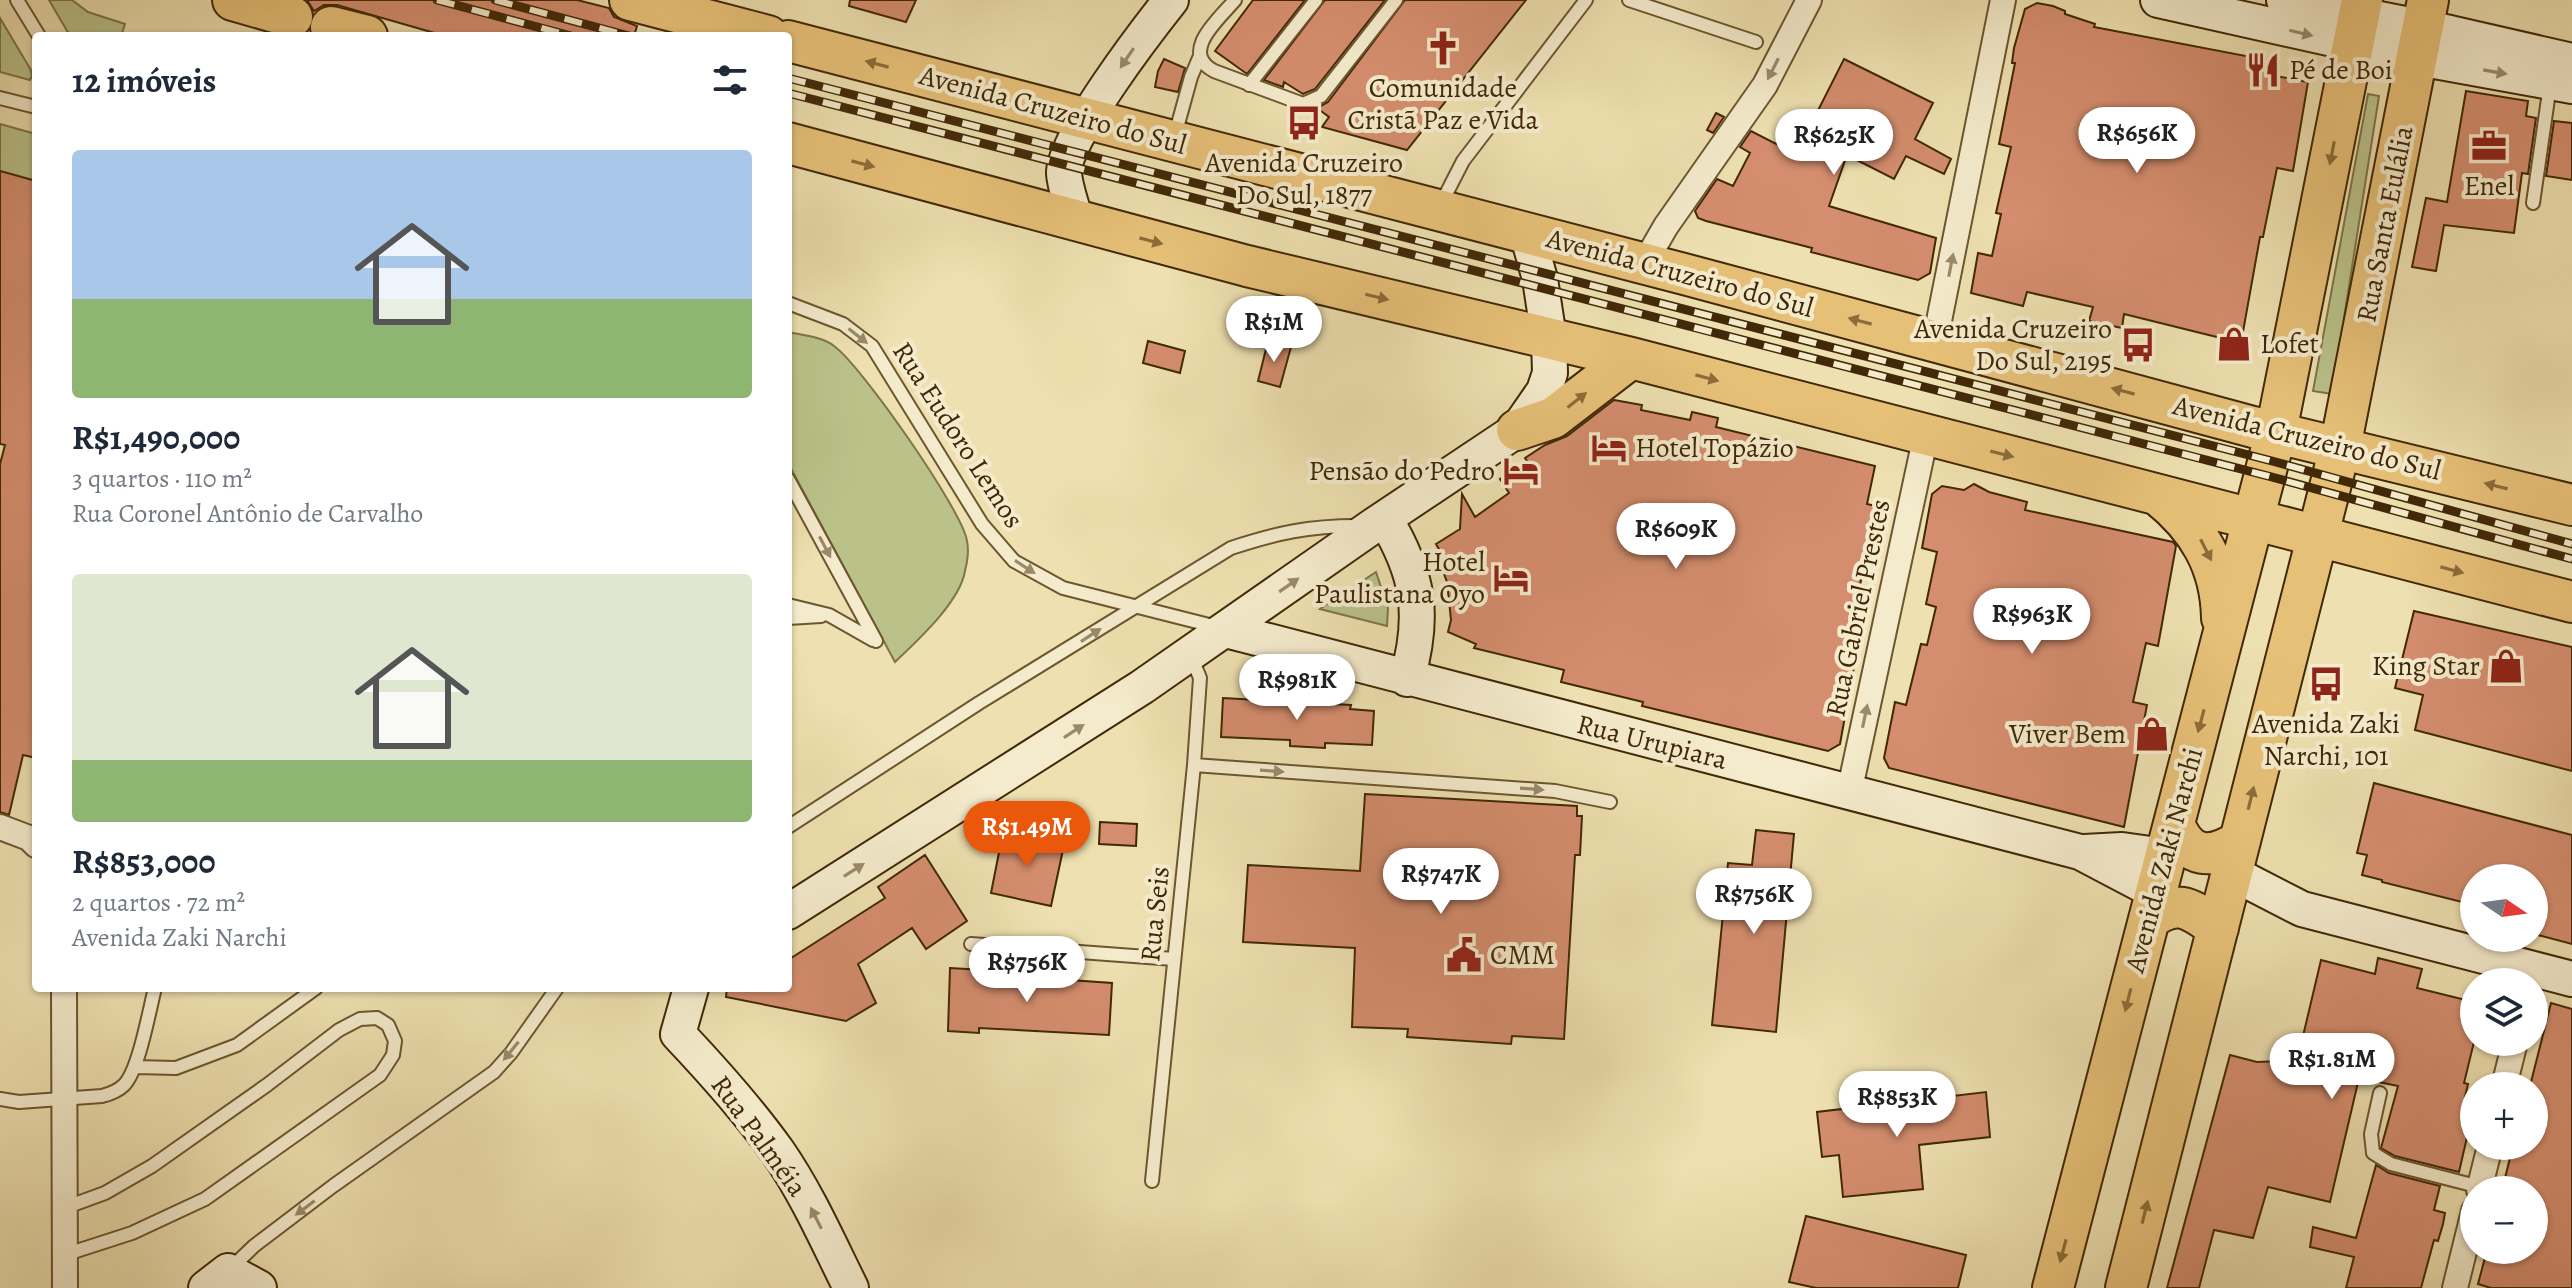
<!DOCTYPE html>
<html lang="pt">
<meta charset="utf-8">
<style>
:root{--surface:#fff;--page:#f2f2f3;--text:#1f2937;--muted:#747a83;--accent:#ea580c}
body{margin:0;font-family:Alegreya,serif;background:var(--page);color:var(--text);height:100vh;display:flex;flex-direction:column;font-size:30px;white-space:nowrap}
*{box-sizing:border-box;margin:0}
p{font-size:26px;color:var(--muted)}
.icon{flex:none;width:44px;height:44px;fill:none;stroke:currentColor;stroke-width:2;stroke-linecap:round;stroke-linejoin:round}
.map{position:relative;flex:1;overflow:hidden}
.details{position:absolute;left:32px;top:32px;width:760px;height:960px;display:flex;flex-direction:column;background:var(--surface);border-radius:8px;box-shadow:0 2px 6px #0004}
.details>*{flex:none}
.needle{width:52px;rotate:103deg}
.controls{position:absolute;left:2460px;top:864px;display:grid;gap:16px}
.controls a{display:grid;place-items:center;width:88px;height:88px;border-radius:50%;background:var(--surface);box-shadow:0 2px 6px #0004;font-size:40px}
.price{position:absolute;translate:-50% -68px;padding:0 18px;border-radius:28px;background:#fff;color:#222;font-size:26px;line-height:52px;filter:drop-shadow(0 2px 4px #0008)}
.price::after{content:'';position:absolute;left:50%;top:48px;width:24px;height:18px;margin-left:-12px;background:inherit;clip-path:polygon(0 0,100% 0,50% 100%)}
.price.active{background:var(--accent);color:#fff}
ul{padding:0;list-style:none}
li{display:grid;align-content:center;gap:16px;height:424px;padding:0 40px}
li span{display:grid;place-items:center;height:248px;border-radius:8px;color:#555}
li>.icon{margin-inline-start:auto}
span .icon{width:144px;height:144px;fill:#fffc;stroke-width:1}
li b{font-size:34px}
h2{display:flex;justify-content:space-between;align-items:center;height:96px;padding:0 40px;font-size:34px}
.map>svg:first-child{display:block}
.green{fill:#bac28a;stroke:#7e7548;stroke-width:2}
.building{fill:#d48d6e;stroke:#412806;stroke-width:2}
.lines{fill:none;stroke-linecap:round;stroke-linejoin:round}
.lane-casing{stroke:#6c5630;stroke-width:16}
.street-casing{stroke:#6c5630;stroke-width:28}
.secondary-casing{stroke:#412806;stroke-width:38}
.primary-casing{stroke:#412806;stroke-width:44}
.lane{stroke:#f4ebcc;stroke-width:12}
.street{stroke:#f4ebcc;stroke-width:24}
.secondary{stroke:#f4ebcc;stroke-width:34}
.primary{stroke:#e7c078;stroke-width:40}
.rail-casing{stroke:#412806;stroke-width:9}
.rail{stroke:#f4ebcc;stroke-width:6;stroke-dasharray:18;stroke-linecap:butt}
.oneway{fill:#9a8a69}
.oneway2{fill:#8c6c39}
.labels{text-anchor:middle;dominant-baseline:central;stroke-width:8;stroke-linejoin:round;paint-order:stroke}
.poi-label{font-size:28px;fill:#412806;stroke:#f4ebcc;text-anchor:end}
.street-label{font-size:28px;fill:#412806;stroke:#f4ebcc}
</style>
<div class="map">
<svg width="2572" height="1288" viewBox="0 0 2572 1288">
<rect width="100%" height="100%" fill="#eee0b0"/>
<filter id="stains"><feTurbulence type="fractalNoise" baseFrequency=".0025" numOctaves="4"/><feColorMatrix values="0 0 0 0 .2 0 0 0 0 .09 0 0 0 0 .02 0 0 0 .5 -.17"/></filter>
<radialGradient id="worn" r=".72"><stop offset=".6" stop-color="#630" stop-opacity="0"/><stop offset="1" stop-color="#630" stop-opacity=".3"/></radialGradient>
<path class="green" d="M49 0H72L88 12 125 24 121 36H70Z
M0 18 31 70 32 76 30 80 0 72Z
M2368 94 2379 96 2332 394 2313 391Z
M0 124 36 134V181L0 171Z
M788 332C802 335 823 337 834 346 860 364 963 511 967 541 969 550 967 563 965 571 960 602 917 641 895 662L788 463Z
M1376 572 1388 608 1387 626 1320 609Z"/>
<path class="building" d="M307 0H577L609 8 614 17 637 26 634 36H445L337 5H324L314 11Z
M850 0H916L906 22 849 6Z
M1253 0H1305L1247 74 1215 51Z
M1325 0H1385L1315 89 1303 94 1284 82 1283 87 1264 80Z
M1405 0H1526L1407 150 1322 127 1329 117 1317 108 1328 102Z
M2037 3 2053 6 2065 11V14L2095 24 2094 27 2272 61 2270 75 2308 82 2293 171 2277 168 2263 237H2260L2241 343 2124 314 2122 328 2089 321 2093 307 2027 292 2023 306 1971 293 1978 253 1992 256 2001 214 1996 213 2011 147 1999 144 2015 63H2012L2014 48 2025 9Z
M1164 59 1185 68 1178 92 1155 87 1158 71Z
M1844 59 1933 103 1915 139 1951 159 1944 174 1906 156 1894 179 1847 155 1829 206 1936 238 1930 273 1918 280 1811 252 1812 248 1706 221 1698 218 1695 211 1717 179 1733 186 1750 153 1740 147 1751 131 1796 154Z
M2466 91 2528 101 2526 116 2536 118 2528 174 2522 173 2514 233 2444 225 2436 271 2412 267 2426 198 2447 202Z
M1716 113 1724 117 1713 133 1707 130Z
M2554 121 2572 123V180L2546 176Z
M0 171 36 181V758L23 755 9 815 0 812V464L5 445 0 444Z
M1148 341 1185 351 1180 373 1143 363Z
M1268 341 1291 347 1280 387 1258 381Z
M1614 400 1642 405 1641 410 1690 420 1692 412 1718 418 1716 427 1875 466 1867 504 1876 506 1860 585 1866 586 1851 660 1855 661 1840 744 1828 751 1642 706 1643 702 1561 682 1564 670 1474 648 1476 644 1448 632 1451 620 1447 582 1439 561 1444 558 1436 544 1460 529 1462 494 1475 517 1509 493 1500 479 1527 461 1525 458 1545 445 1567 436Z
M1974 484 1989 492 2027 502 2025 510 2173 542 2176 546 2158 646 2146 643 2133 702 2147 705 2124 827 1889 768 1884 758 1895 702 1906 705 1921 644 1927 645 1936 607 1926 604 1937 552 1922 548 1932 494 1942 486 1964 490Z
M2414 611 2572 647V771L2415 730 2423 695 2395 688Z
M1223 698 1351 705 1350 709 1374 711 1372 745 1325 743V748L1290 746V740L1221 737Z
M2374 783 2572 835V944L2534 934V878H2474V905L2382 882V880L2362 875 2367 855 2357 853Z
M1365 794 1577 806V816H1582L1580 855H1575L1564 1039 1512 1036 1511 1044 1407 1037 1408 1029 1352 1027 1355 948 1243 942 1248 865 1360 871Z
M1100 822 1137 824 1136 846 1099 844Z
M1756 830 1794 834 1776 1032 1712 1025 1728 863 1752 865Z
M1003 832 1064 845 1051 906 991 893Z
M925 855 967 921 926 949 912 928 858 964 876 1003 846 1021 726 997 727 988H788V960L885 898 878 887Z
M2378 958 2422 969 2417 988 2474 1002V1042L2464 1083 2468 1084 2464 1101 2474 1104V1107L2459 1172 2395 1156 2381 1148 2398 1086 2359 1078 2330 1202 2268 1187 2253 1238 2214 1230 2199 1288H2167L2230 1055 2257 1062 2282 1061 2283 1052 2299 1053 2321 960 2375 974Z
M950 968 984 970V974L1112 983 1109 1035 979 1028V1033L948 1031Z
M2551 1003 2572 1009V1288H2491L2478 1284 2487 1250H2534V1190H2502L2513 1146H2534V1086H2530Z
M1986 1092 1990 1137 1919 1145 1923 1189 1843 1197 1839 1155 1822 1157 1817 1112Z
M2376 1165 2389 1173 2440 1186 2434 1210 2445 1213 2443 1224 2438 1241 2434 1240 2421 1288H2346L2354 1257 2310 1247 2313 1227 2356 1238Z
M1806 1216 1966 1255 1958 1288H1816L1789 1282Z"/>
<g class="lines">
<g class="lane-casing">
<path id="lane" d="M17 0 39 36
M1235 0C1219 19 1179 52 1214 71L1303 104 1321 96 1396 0
M1629 0 1756 42
M1249 85 1316 0
M0 98 36 107
M1175 135 1191 77 1199 58
M2533 203 2550 85
M1441 204 1463 161 1586 0
M788 303 843 324 872 346 982 524 1014 561 1063 588 1217 627
M788 479 876 641
M788 605 829 615 873 640
M788 618 821 616
M1194 765 1555 791 1610 802
M788 827 979 703 1231 548C1277 533 1308 526 1357 526
M971 944 1174 959
M135 1067 176 1068 237 1045 316 988
M2380 1093 2371 1134 2373 1153 2391 1164 2480 1187
M0 1099 19 1102 102 1096C110 1094 118 1091 124 1085 139 1070 149 1011 155 988
M1152 1181 1194 765 1200 678 1191 656
M64 1208 105 1193 152 1166 267 1085 339 1030 360 1019 377 1018 388 1025 395 1041 393 1055 380 1075 205 1199 132 1233 64 1255
M231 1268 254 1246 333 1186 494 1072 511 1053 557 988"/>
</g>
<g class="street-casing">
<path id="street" d="M1644 264 1666 226 1765 85 1809 0
M1935 341 2003 0
M1849 793 1926 435
M0 827 29 838 36 845
M64 988 65 1288
M2504 1086 2515 1042
M2479 1190 2490 1146
M2455 1288 2474 1211"/>
</g>
<g class="secondary-casing">
<path id="secondary" d="M2158 0 2418 58 2572 86
M2284 0 2450 33 2572 61
M1076 221C1072 206 1065 188 1064 173 1063 139 1148 29 1171 0
M1385 519C1419 575 1425 616 1407 679
M1226 630 2080 852 2156 892
M2084 852 2122 850 2165 856
M2232 873 2302 909 2572 979
M788 912 1142 687 1373 526 1517 430 1544 391 1550 373 1549 338 1540 279 1527 233
M691 988 678 1034C713 1071 748 1110 778 1152 807 1194 828 1242 851 1288
M206 1288 228 1271 259 1288"/>
</g>
<g class="primary-casing">
<path id="primary" d="M233 0 292 17
M630 0 768 36
M331 27 367 36
M788 41 1684 274 2253 427 2572 505
M788 143 1247 266 1631 358 2572 602
M1517 430 1553 418 1631 358
M2158 495C2198 527 2221 565 2222 618
M2174 824C2189 860 2211 859 2240 841
M2149 919C2180 897 2191 910 2218 928
M2053 1288 2276 432 2362 0
M2126 1288 2340 448 2428 0"/>
</g>
<use href="#lane" class="lane"/>
<use href="#street" class="street"/>
<use href="#secondary" class="secondary"/>
<use href="#primary" class="primary"/>
<g class="rail-casing">
<path id="rail" d="M437 0 571 36
M495 0 629 36
M788 78 2272 461 2572 544
M788 93 2268 476 2572 559"/>
</g>
<use href="#rail" class="rail"/>
</g>
<defs><path id="oneway-solid" d="M-6-.8H1V-3.2L6.5 0L1 3.2V.8H-6Z" transform="scale(2)"/></defs>
<g class="oneway">
<use href="#oneway-solid" transform="translate(2301 33) rotate(13)"/>
<use href="#oneway-solid" transform="translate(1127 58) rotate(124)"/>
<use href="#oneway-solid" transform="translate(1773 69) rotate(117)"/>
<use href="#oneway-solid" transform="translate(2495 72) rotate(10)"/>
<use href="#oneway-solid" transform="translate(1951 265) rotate(-79)"/>
<use href="#oneway-solid" transform="translate(858 336) rotate(38)"/>
<use href="#oneway-solid" transform="translate(825 547) rotate(62)"/>
<use href="#oneway-solid" transform="translate(1025 567) rotate(33)"/>
<use href="#oneway-solid" transform="translate(1289 585) rotate(-35)"/>
<use href="#oneway-solid" transform="translate(1091 635) rotate(-33)"/>
<use href="#oneway-solid" transform="translate(1865 716) rotate(-78)"/>
<use href="#oneway-solid" transform="translate(1074 731) rotate(-33)"/>
<use href="#oneway-solid" transform="translate(1272 771) rotate(4)"/>
<use href="#oneway-solid" transform="translate(1532 789) rotate(4)"/>
<use href="#oneway-solid" transform="translate(854 870) rotate(-32)"/>
<use href="#oneway-solid" transform="translate(511 1051) rotate(129)"/>
<use href="#oneway-solid" transform="translate(305 1208) rotate(143)"/>
<use href="#oneway-solid" transform="translate(816 1218) rotate(-117)"/>
</g>
<g class="oneway2">
<use href="#oneway-solid" transform="translate(877 64) rotate(-165)"/>
<use href="#oneway-solid" transform="translate(2332 153) rotate(101)"/>
<use href="#oneway-solid" transform="translate(863 164) rotate(15)"/>
<use href="#oneway-solid" transform="translate(1151 241) rotate(15)"/>
<use href="#oneway-solid" transform="translate(1377 297) rotate(13)"/>
<use href="#oneway-solid" transform="translate(1860 321) rotate(-165)"/>
<use href="#oneway-solid" transform="translate(1707 378) rotate(15)"/>
<use href="#oneway-solid" transform="translate(2123 391) rotate(-165)"/>
<use href="#oneway-solid" transform="translate(1577 400) rotate(-38)"/>
<use href="#oneway-solid" transform="translate(2002 454) rotate(14)"/>
<use href="#oneway-solid" transform="translate(2496 486) rotate(-166)"/>
<use href="#oneway-solid" transform="translate(2206 550) rotate(63)"/>
<use href="#oneway-solid" transform="translate(2452 570) rotate(15)"/>
<use href="#oneway-solid" transform="translate(2201 721) rotate(105)"/>
<use href="#oneway-solid" transform="translate(2251 798) rotate(-76)"/>
<use href="#oneway-solid" transform="translate(2128 1000) rotate(104)"/>
<use href="#oneway-solid" transform="translate(2145 1212) rotate(-76)"/>
<use href="#oneway-solid" transform="translate(2063 1251) rotate(105)"/>
</g>
<defs>
<g id="church-bare" transform="scale(2.76)"><path d="M-1.2-6h2.4v3.5h3.3v2.4h-3.3V6h-2.4V-.1h-3.3v-2.4h3.3Z" fill="#8f2418" stroke="#f4ebcc" stroke-width="2.5" paint-order="stroke"/></g>
<g id="restaurant-bare" transform="scale(2.76)"><path d="M-5-6h1v4h1v-4h1v4h1v-4h1v5L-1.5 .5V6h-2V.5L-5-1ZM5-6V6H3V1.5H1.5Q1.5-4 5-6Z" fill="#8f2418" stroke="#f4ebcc" stroke-width="2.5" paint-order="stroke"/></g>
<g id="bus-bare" transform="scale(2.76)"><path d="M-5-6H5V4H4V6H2V4H-2V6H-4V4H-5ZM-3.5-4V0h7V-4ZM-3.5 1.2v1.5H-2V1.2ZM2 1.2v1.5H3.5V1.2Z" fill="#8f2418" stroke="#f4ebcc" stroke-width="2.5" paint-order="stroke"/></g>
<g id="office-bare" transform="scale(2.76)"><path d="M-6-3h4V-5.5h4V-3h4V5H-6ZM-1-4.5V-3h2v-1.5ZM-6 0V1H6V0Z" fill="#8f2418" stroke="#f4ebcc" stroke-width="2.5" paint-order="stroke"/></g>
<g id="shop-bare" transform="scale(2.76)"><path d="M-5-2.5h2.3a2.7 3.5 0 0 1 5.4 0H5L5.5 6h-11ZM-1.5-2.5h3a1.5 2.3 0 0 0-3 0Z" fill="#8f2418" stroke="#f4ebcc" stroke-width="2.5" paint-order="stroke"/></g>
<g id="hotel-bare" transform="scale(2.76)"><path d="M-6-4.5h1.5V1H6V5H4.5V3h-9V5H-6ZM-4 0a1.8 1.8 0 1 1 3.6 0ZM.5 0V-2.5h3Q6-2.5 6 0Z" fill="#8f2418" stroke="#f4ebcc" stroke-width="2.5" paint-order="stroke"/></g>
<g id="civic-bare" transform="scale(2.76)"><path d="M-.6-6.5H3V-4.5H.6V-3L4-1V1h2V6H-6V1h2V-1L-.6-3ZM-1.2 2.5V6h2.4V2.5Z" fill="#8f2418" stroke="#f4ebcc" stroke-width="2.5" paint-order="stroke"/></g>
</defs>
<g fill-rule="evenodd">
<use href="#church-bare" x="1443" y="48"/>
<use href="#restaurant-bare" x="2263" y="70"/>
<use href="#bus-bare" x="1304" y="123"/>
<use href="#office-bare" x="2489" y="146"/>
<use href="#shop-bare" x="2234" y="344"/>
<use href="#bus-bare" x="2138" y="345"/>
<use href="#hotel-bare" x="1609" y="448"/>
<use href="#hotel-bare" x="1521" y="471"/>
<use href="#hotel-bare" x="1511" y="578"/>
<use href="#shop-bare" x="2506" y="666"/>
<use href="#bus-bare" x="2326" y="684"/>
<use href="#shop-bare" x="2152" y="734"/>
<use href="#civic-bare" x="1464" y="955"/>
</g>
<g class="labels">
<g class="poi-label">
<text x="2289" y="70" text-anchor="start">Pé de Boi</text>
<text x="1443" y="88" text-anchor="middle">Comunidade<tspan x="1443" dy="32">Cristã Paz e Vida</tspan></text>
<text x="1304" y="163" text-anchor="middle">Avenida Cruzeiro<tspan x="1304" dy="32">Do Sul, 1877</tspan></text>
<text x="2489" y="186" text-anchor="middle">Enel</text>
<text x="2112" y="329">Avenida Cruzeiro<tspan x="2112" dy="32">Do Sul, 2195</tspan></text>
<text x="2260" y="344" text-anchor="start">Lofet</text>
<text x="1635" y="448" text-anchor="start">Hotel Topázio</text>
<text x="1495" y="471">Pensão do Pedro</text>
<text x="1485" y="562">Hotel<tspan x="1485" dy="32">Paulistana Oyo</tspan></text>
<text x="2480" y="666">King Star</text>
<text x="2326" y="724" text-anchor="middle">Avenida Zaki<tspan x="2326" dy="32">Narchi, 101</tspan></text>
<text x="2126" y="734">Viver Bem</text>
<text x="1490" y="955" text-anchor="start">CMM</text>
</g>
<g class="street-label">
<text transform="translate(1053 110) rotate(15)">Avenida Cruzeiro do Sul</text>
<text transform="translate(2385 224) rotate(-79)">Rua Santa Eulália</text>
<text transform="translate(1680 273) rotate(15)">Avenida Cruzeiro do Sul</text>
<text transform="translate(958 435) rotate(57)">Rua Eudoro Lemos</text>
<text transform="translate(2307 438) rotate(14)">Avenida Cruzeiro do Sul</text>
<text transform="translate(1858 608) rotate(-78)">Rua Gabriel Prestes</text>
<text transform="translate(1652 742) rotate(14)">Rua Urupiara</text>
<text transform="translate(2164 860) rotate(-75)">Avenida Zaki Narchi</text>
<text transform="translate(1155 914) rotate(-84)">Rua Seis</text>
<text transform="translate(759 1136) rotate(54)">Rua Palméia</text>
</g>
</g>
<rect width="100%" height="100%" filter="url(#stains)"/>
<rect width="100%" height="100%" fill="url(#worn)"/>
</svg>
<div class="controls">
<a><svg class="needle" viewBox="-14 -14 28 28"><path d="M0-13l5 13h-10z" fill="#e53935"/><path d="M0 13l5-13h-10z" fill="#747a83"/></svg></a>
<a><svg class="icon" aria-label="layers" viewBox="0 0 24 24"><path d="M12 4l9 5-9 5-9-5zM3 14l9 5 9-5"/></svg></a>
<a>+</a>
<a>−</a>
</div>
<b class="price" style="left:2137px;top:175px">R$656K</b>
<b class="price" style="left:1834px;top:177px">R$625K</b>
<b class="price" style="left:1274px;top:364px">R$1M</b>
<b class="price" style="left:1676px;top:571px">R$609K</b>
<b class="price" style="left:2032px;top:656px">R$963K</b>
<b class="price" style="left:1297px;top:722px">R$981K</b>
<b class="price active" style="left:1027px;top:869px">R$1.49M</b>
<b class="price" style="left:1441px;top:916px">R$747K</b>
<b class="price" style="left:1754px;top:936px">R$756K</b>
<b class="price" style="left:1027px;top:1004px">R$756K</b>
<b class="price" style="left:2332px;top:1101px">R$1.81M</b>
<b class="price" style="left:1897px;top:1139px">R$853K</b>
<section class="details">
<h2>12 imóveis<svg class="icon" aria-label="filters" viewBox="0 0 24 24"><path d="M4 7h16M4 17h16"/><circle cx="9" cy="7" r="2"/><circle cx="15" cy="17" r="2"/></svg></h2>
<ul>
<li><span style="background:linear-gradient(#a9c7e8 60%,#8fb573 0)"><svg class="icon" aria-label="home" viewBox="0 0 24 24"><path d="M3 11l9-7 9 7M6 9v11h12V9"/></svg></span><div><b>R$1,490,000</b><p>3 quartos · 110 m²</p><p>Rua Coronel Antônio de Carvalho</p></div></li>
<li><span style="background:linear-gradient(#dfe7d0 75%,#8fb573 0)"><svg class="icon" aria-label="home" viewBox="0 0 24 24"><path d="M3 11l9-7 9 7M6 9v11h12V9"/></svg></span><div><b>R$853,000</b><p>2 quartos · 72 m²</p><p>Avenida Zaki Narchi</p></div></li>
</ul>
</section>
</div>
